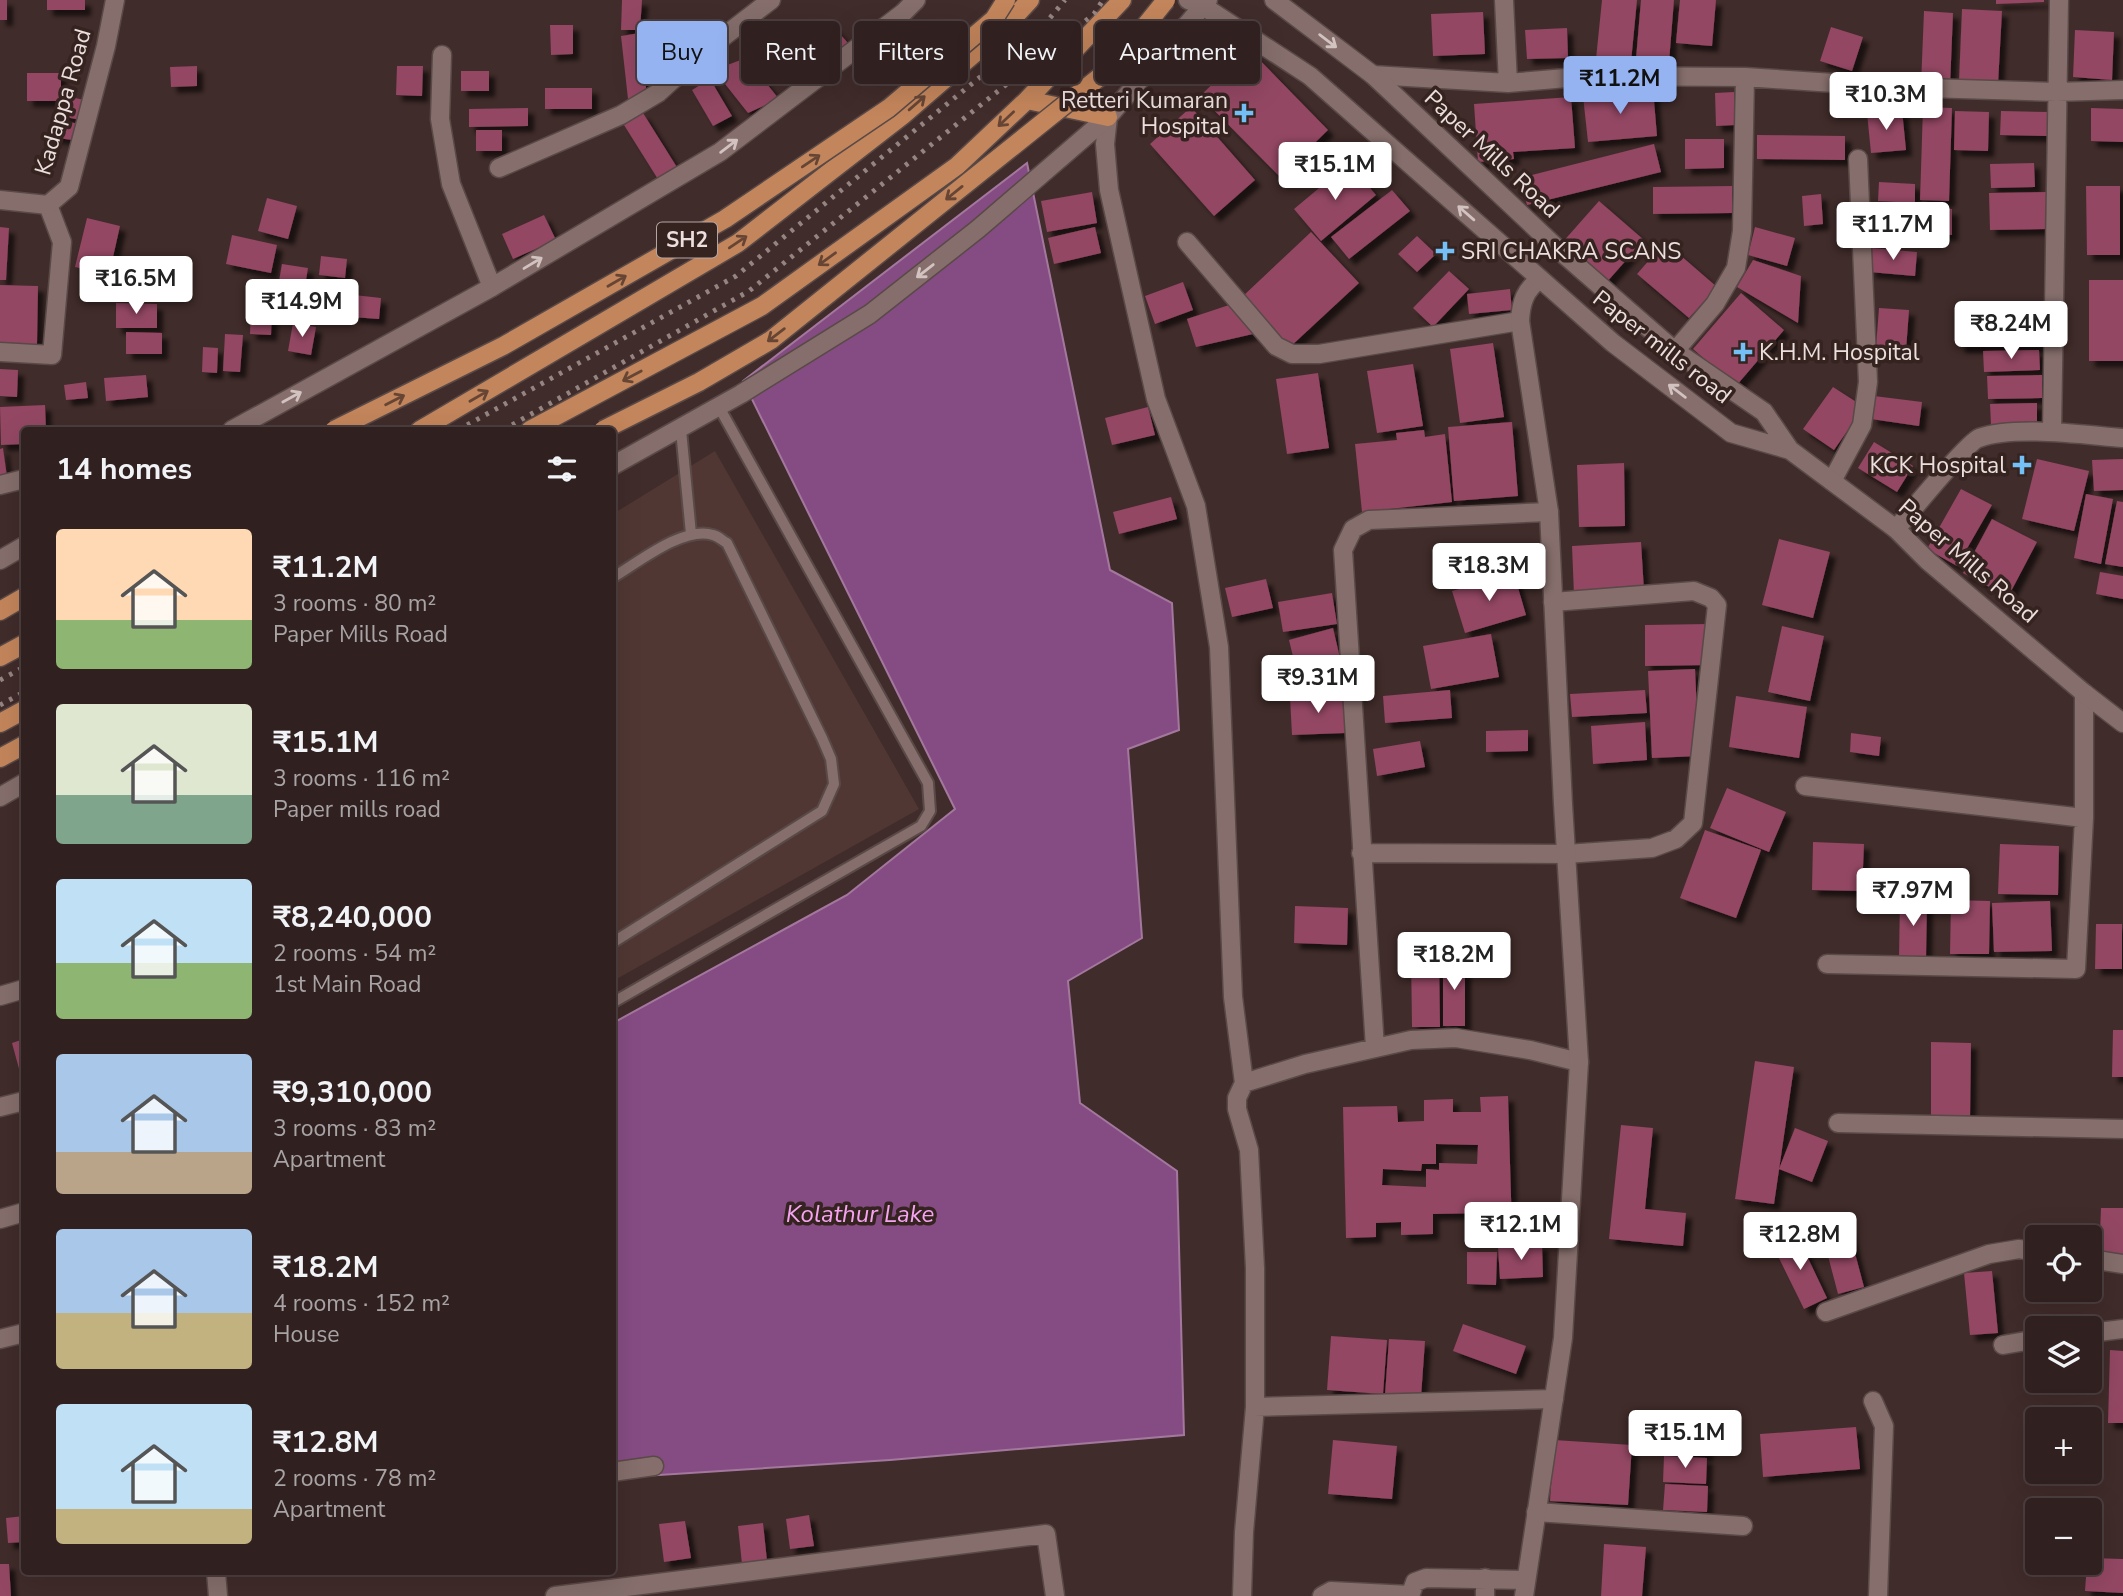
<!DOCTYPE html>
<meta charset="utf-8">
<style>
:root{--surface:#302120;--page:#382929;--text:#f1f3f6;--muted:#a8a3a5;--line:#4b3e3e;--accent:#95b2f1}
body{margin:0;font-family:"Nunito Sans",sans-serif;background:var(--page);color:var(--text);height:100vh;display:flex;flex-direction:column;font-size:26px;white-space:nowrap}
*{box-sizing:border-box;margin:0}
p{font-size:23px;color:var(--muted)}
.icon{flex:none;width:38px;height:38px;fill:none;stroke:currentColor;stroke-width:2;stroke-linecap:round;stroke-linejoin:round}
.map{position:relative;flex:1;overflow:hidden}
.side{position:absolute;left:21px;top:427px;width:595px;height:1148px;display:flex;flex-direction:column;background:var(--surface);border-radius:7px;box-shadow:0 7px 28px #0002,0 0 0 2px var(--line)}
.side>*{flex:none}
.guide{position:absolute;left:637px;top:21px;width:665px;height:63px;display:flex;gap:14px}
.tools{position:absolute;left:2025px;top:1225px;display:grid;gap:14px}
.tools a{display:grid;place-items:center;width:77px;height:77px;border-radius:7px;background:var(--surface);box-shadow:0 7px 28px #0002,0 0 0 2px var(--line);font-size:35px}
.price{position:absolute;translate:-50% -60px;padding:0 16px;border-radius:7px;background:#fff;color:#222;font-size:23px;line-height:46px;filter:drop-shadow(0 2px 4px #0008)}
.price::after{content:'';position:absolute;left:50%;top:42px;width:21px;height:16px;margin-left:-10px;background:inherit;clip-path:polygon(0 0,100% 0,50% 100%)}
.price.selected{background:var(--accent);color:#111}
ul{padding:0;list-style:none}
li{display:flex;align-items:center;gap:21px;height:175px;padding:0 35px}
li span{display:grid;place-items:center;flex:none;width:196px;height:140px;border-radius:7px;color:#555}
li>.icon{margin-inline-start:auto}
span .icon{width:84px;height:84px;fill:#fffc;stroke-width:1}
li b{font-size:30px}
h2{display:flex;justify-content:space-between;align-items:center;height:84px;padding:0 35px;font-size:30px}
.tag{padding:0 24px;border-radius:7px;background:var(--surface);box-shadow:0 7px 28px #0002,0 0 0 2px var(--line);font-size:24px;line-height:63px}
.tag.selected{background:var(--accent);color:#111}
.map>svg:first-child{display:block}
.built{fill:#503733}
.water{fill:#854c83;stroke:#a4789e;stroke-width:2}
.building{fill:#934663;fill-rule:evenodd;filter:url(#shadow)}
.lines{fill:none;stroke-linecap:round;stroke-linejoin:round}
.service-casing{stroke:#594947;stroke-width:14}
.minor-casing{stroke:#594947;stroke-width:21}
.tertiary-casing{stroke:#594947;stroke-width:21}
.secondary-casing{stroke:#594947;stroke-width:21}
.primary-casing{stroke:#594947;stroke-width:21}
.service{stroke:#856e6b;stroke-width:10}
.minor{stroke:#856e6b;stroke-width:18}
.tertiary{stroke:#856e6b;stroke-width:18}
.secondary{stroke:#856e6b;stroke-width:18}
.primary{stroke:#c3855b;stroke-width:18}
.rail{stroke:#948482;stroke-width:5;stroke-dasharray:3.5 7;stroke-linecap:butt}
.primary-bridge-casing{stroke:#594947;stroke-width:21;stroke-linecap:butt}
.primary-bridge{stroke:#c3855b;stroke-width:18}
.oneway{stroke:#d2c2c0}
.oneway2{stroke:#674535}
.poi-dot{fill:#74c0f6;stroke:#352320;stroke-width:2.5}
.labels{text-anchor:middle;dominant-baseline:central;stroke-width:7;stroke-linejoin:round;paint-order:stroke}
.shield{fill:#352320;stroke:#b4a6a4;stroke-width:2}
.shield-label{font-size:21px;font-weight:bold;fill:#ebdedc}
.poi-label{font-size:23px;fill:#ebdedc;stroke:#352320;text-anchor:end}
.street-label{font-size:23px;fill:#ebdedc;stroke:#352320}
.water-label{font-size:24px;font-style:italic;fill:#f6a4f2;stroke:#352320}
</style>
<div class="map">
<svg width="2123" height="1596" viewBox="0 0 2123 1596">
<defs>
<filter id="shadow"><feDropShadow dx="6" dy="6" stdDeviation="2" flood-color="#0009"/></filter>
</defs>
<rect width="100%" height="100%" fill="#402c2a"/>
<path class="built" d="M715 451 919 809 613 981V514Z"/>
<path class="water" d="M1027 163 1110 570 1172 603 1179 730 1128 749 1142 938 1068 981 1080 1103 1177 1171 1184 1435 890 1460 613 1478V1023L847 895 955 809 743 381Z"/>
<path class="building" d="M0 0H7V20H0Z
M47 0H85V10H47Z
M622 0H642L640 30H621Z
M1602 0H1637L1631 62 1596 59Z
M1641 0H1674L1669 62 1636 59Z
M1680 0H1716L1712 46 1676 43Z
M1996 0H2044V2L1996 4Z
M1962 9 2002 11 1998 84 1959 82Z
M1924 11 1953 13 1950 86 1921 85Z
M1483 12 1485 54 1433 56 1431 14Z
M831 24 848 43 837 53 820 34Z
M550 25H573V54L551 55Z
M1831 27 1863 37 1852 71 1820 61Z
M1567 28 1568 58 1527 59 1525 30Z
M2075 30 2114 32 2112 80 2073 77Z
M640 33 647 97 628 99 621 36Z
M1249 49 1328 130 1280 177 1200 96Z
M746 58 779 99 748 113 714 70Z
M197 66V86L171 87 170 67Z
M397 66H423L422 96 396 95Z
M461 71H489V91H461Z
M27 73H61V101H27Z
M710 79 732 116 713 126 692 90Z
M545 88H592V109H545Z
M1653 89 1657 136 1588 142 1583 96Z
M1734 92 1735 125 1716 126 1715 93Z
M66 96 89 101 85 121 61 116Z
M1571 97 1575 148 1513 152 1514 159 1478 162 1474 104Z
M1191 107 1255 180 1214 216 1150 144Z
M1923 107 1952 108 1949 201 1920 200Z
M528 108V126L469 127V109Z
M2091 108 2123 109V142L2091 141Z
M1902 110 1906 150 1871 153 1867 113Z
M1955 111 1989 112 1988 151 1954 150Z
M2001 111 2049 112 2048 136 2000 135Z
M643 113 680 172 661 184 624 125Z
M52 120 82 124 80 141 50 137Z
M476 130H502V151H476Z
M1757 135 1845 136V160L1757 159Z
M1685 139H1724V168L1685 169Z
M1654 144 1661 172 1527 205 1520 178Z
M1349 163 1376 195 1321 241 1294 209Z
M2034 163 2035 187 1991 188 1990 164Z
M1879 182 1915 184V203L1878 201Z
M1732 186V213L1653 214V187Z
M2086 186H2120V255H2087Z
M1392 190 1410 211 1349 259 1331 237Z
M1092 192 1097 223 1047 232 1041 201Z
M2046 192V229L1990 230 1989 193Z
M1821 194 1823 224 1804 226 1802 196Z
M267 198 297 206 288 239 258 231Z
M1599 201 1644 240 1606 283 1561 244Z
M1882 207 1952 209V235L1881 233Z
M544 215 556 240 513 259 502 234Z
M87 218 120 226 109 275 75 267Z
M0 227 9 228 6 280H0Z
M1095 227 1101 253 1054 264 1048 238Z
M1755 227 1795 238 1787 266 1748 255Z
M1311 232 1359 283 1290 347 1242 297Z
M232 235 277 245 271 273 226 264Z
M1417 236 1436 254 1417 272 1398 254Z
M1665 242 1717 287 1689 318 1637 274Z
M1871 248 1917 252 1915 276 1869 272Z
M321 256 347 259 345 278 319 275Z
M1753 260 1801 276 1798 323 1737 287Z
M282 264 308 268 302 304 276 299Z
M1449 271 1469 289 1433 327 1413 308Z
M2089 280H2123V361H2089Z
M1183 282 1193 310 1155 324 1145 296Z
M0 285 38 286 37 344H0Z
M1510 289 1512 310 1469 314 1467 294Z
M1741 293 1784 330 1736 386 1693 349Z
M354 295 381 298 379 319 352 317Z
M116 303 157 304V328H116Z
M1232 304 1253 334 1196 347 1187 319Z
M1959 305H2046L2045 347H1959Z
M1879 308 1909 310 1906 350 1876 347Z
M251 309 272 310 271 335 250 334Z
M293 323 316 327 311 355 288 351Z
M126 332 162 333V354H126Z
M225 334 243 335 240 372 223 371Z
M1493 343 1504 417 1460 423 1450 349Z
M203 347 218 348 217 373 202 372Z
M2039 350 2040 370 1984 372 1983 351Z
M1413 364 1423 426 1377 433 1367 371Z
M0 369 18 370 17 397 0 396Z
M1318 373 1329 448 1287 454 1276 379Z
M146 375 148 397 106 401 104 378Z
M2042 375V398L1988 399 1987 376Z
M86 382 88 398 66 400 64 385Z
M1833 387 1864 407 1834 450 1803 429Z
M1874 396 1922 402 1919 426 1871 419Z
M2037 403V423L1991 425 1990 404Z
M45 405 46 430H24V444L1 445 0 407Z
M1148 407 1155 435 1112 445 1105 418Z
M1512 422 1518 496 1454 501 1448 427Z
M1424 430 1425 437 1445 434 1452 502 1362 512 1355 444 1397 440 1396 433Z
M1874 442 1913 466 1897 492 1858 468Z
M3 448 7 477 0 478V449Z
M2037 459 2089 471 2074 531 2022 519Z
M2123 459V490L2094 491 2092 460Z
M1624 463 1625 526 1579 527 1577 465Z
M1961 489 1992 505 1957 566 1927 549Z
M2086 494 2113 499 2101 564 2074 558Z
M1171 497 1177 519 1119 534 1113 512Z
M2117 501 2123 502V567L2105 564Z
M1992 519 2037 542 2008 597 1963 573Z
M1779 539 1830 552 1813 618 1762 605Z
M1641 542 1644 591 1574 595 1572 546Z
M2100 572 2123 576V599L2096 594Z
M1514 574 1526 615 1465 633 1452 591Z
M1266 579 1273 608 1232 617 1225 588Z
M1332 593 1337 624 1283 632 1278 602Z
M1708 624 1709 665 1645 666V625Z
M1782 626 1824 636 1810 701 1768 692Z
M1333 628 1340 658 1296 669 1289 640Z
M1491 634 1499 677 1431 689 1423 646Z
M1695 669 1699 756 1652 758 1648 671Z
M1450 690 1452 718 1385 723 1383 696Z
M1645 690 1647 713 1572 717 1570 694Z
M1344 695 1345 733 1292 735 1290 697Z
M1736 696 1807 707 1799 758 1729 747Z
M1645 722 1647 760 1593 764 1591 726Z
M1528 730V751L1486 752V731Z
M1851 733 1881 737 1879 756 1850 752Z
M1420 741 1425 767 1377 776 1373 749Z
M1727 788 1786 812 1769 852 1710 828Z
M1705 830 1761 850 1736 918 1680 898Z
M1813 842 1864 844 1862 891 1812 890Z
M2000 844 2059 846 2058 895 1998 894Z
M1900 899 1927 900 1926 958 1899 957Z
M1951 900 1990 901 1989 954H1950Z
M2050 901 2052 951 1994 952 1992 903Z
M1295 906 1348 908 1347 945 1294 943Z
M2096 924H2122V969H2095Z
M1411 954H1439L1440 1027H1412Z
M1443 957H1465V1026H1443Z
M2113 1030H2123V1077H2112Z
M24 1039V1075L21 1076 12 1043Z
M1931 1042 1971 1043 1970 1120 1931 1119Z
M1755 1061 1794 1067 1774 1204 1735 1199Z
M1508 1096 1512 1230H1488L1487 1213 1433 1214V1234L1401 1235V1222L1376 1223V1237L1346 1238 1343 1107 1397 1106 1398 1122 1424 1121V1100L1453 1099V1112H1481L1480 1097ZM1436 1144 1478 1145 1477 1164 1439 1163V1170L1426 1169V1187L1382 1185 1383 1169 1421 1171 1422 1164H1436Z
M1621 1125 1653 1128 1645 1209 1686 1213 1683 1246 1609 1239Z
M1795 1128 1828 1141 1812 1182 1779 1169Z
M2101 1208H2123V1260L2099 1259Z
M1848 1227 1864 1287 1838 1294 1822 1233Z
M1797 1235 1827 1298 1804 1309 1773 1246Z
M1542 1244 1543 1277 1500 1279 1498 1247Z
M1467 1252H1497L1496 1285 1467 1284Z
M1992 1271 1998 1333 1970 1335 1964 1273Z
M1463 1324 1526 1346 1516 1374 1453 1351Z
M1331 1336 1387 1340 1383 1394 1327 1390Z
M1389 1339 1425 1341 1421 1397 1385 1395Z
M2110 1350 2123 1351V1423H2108Z
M1665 1427 1709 1429 1707 1455 1664 1453Z
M1856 1427 1860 1469 1763 1477 1760 1434Z
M1333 1440 1397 1446 1392 1499 1328 1494Z
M1554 1440 1632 1445 1628 1505 1550 1501Z
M1664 1456 1707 1458 1706 1484 1663 1482Z
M1665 1484 1708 1486 1707 1512 1663 1510Z
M809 1515 814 1546 790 1549 786 1519Z
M24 1516V1542L8 1543 6 1518Z
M685 1521 691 1558 664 1562 659 1524Z
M763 1523 767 1561 742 1564 738 1526Z
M1604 1544 1646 1547 1642 1596H1601Z
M2090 1558 2123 1559V1593L2085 1591 2087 1563H2090Z
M0 1564H9L11 1596H0Z"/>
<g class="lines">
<g class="service-casing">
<path id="service" d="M681 430 691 534
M612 578C636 564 684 525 713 535 718 536 723 541 727 543L822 738 831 759 834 784 822 811 612 943
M612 1003 921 826 930 811 928 783 719 407"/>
</g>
<g class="minor-casing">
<path id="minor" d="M1504 0 1508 83
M442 55 440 119 451 184 492 287
M1373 75 1508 83 1590 76 1745 77 1893 87 2056 92 2123 90
M1108 117 1105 144 1109 190 1156 399 1196 506 1219 647 1233 997 1244 1083
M499 168 621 115 658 93 701 54 771 0
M1187 242 1276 346 1292 354H1319L1520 321
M1675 351 1715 304 1736 268 1742 231 1745 77
M0 352 52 355 62 242 48 205
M2052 432 2059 0
M1832 481 1862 425 1868 382 1858 159
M0 485 24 479
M1896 529C1908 515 1969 441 1979 438 2015 425 2084 435 2123 438
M1805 786 2084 818
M1361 853 1566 854 1652 848 1676 839 1693 823 1717 605 1711 598 1694 591 1553 602
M1827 964 2076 969 2084 818V693
M0 996 24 989
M1375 1048 1343 550 1353 529 1369 520 1549 512
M0 1107 24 1101
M1838 1123 2123 1129
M0 1219 24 1212
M2090 1259 2123 1264
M1826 1312 1989 1254 2019 1249 2037 1252
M2090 1333 2123 1329
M0 1339 24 1333
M2003 1345 2037 1339
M1873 1401 1884 1426 1878 1596
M1255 1407 1554 1399
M612 1472 654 1466
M1536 1512 1743 1526
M216 1572 218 1596
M555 1596 1046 1534 1055 1596
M1242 1596 1244 1532 1255 1407V1268L1249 1150 1237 1109V1098L1244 1083 1305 1064 1411 1040 1456 1038 1530 1050 1579 1062
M1322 1596 1331 1591 1410 1595
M1410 1596 1415 1582 1426 1578 1525 1580
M1485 1596V1578"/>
</g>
<g class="tertiary-casing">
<path id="tertiary" d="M232 430 492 287 720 152 903 13 916 0
M612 466 741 394 870 314 978 229 1108 117 1208 0
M0 560 24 546
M0 797 24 783
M1524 1596 1563 1338 1579 1062 1563 804 1549 512 1520 321C1521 302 1525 290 1540 279"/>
</g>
<g class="secondary-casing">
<path id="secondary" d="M1188 0 1203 6 1310 76 1613 343 1731 433 1790 450
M1274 0 1373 75 1559 250 1675 351 1764 412 1790 450 1896 529 1928 561 2084 693 2123 723
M0 200 48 205 69 187 106 46 115 0"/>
</g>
<g class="primary-casing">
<path id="primary" d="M1027 100 1108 117
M420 430 738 243 902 116 1004 28 1030 0
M530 430 762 306 957 166 1027 100 1122 0
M0 611 24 597
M0 657 24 644
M0 723 24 710
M0 758 24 745"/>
</g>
<use href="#service" class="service"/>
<use href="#minor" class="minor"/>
<use href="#tertiary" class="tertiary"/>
<use href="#secondary" class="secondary"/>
<use href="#primary" class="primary"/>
<path class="rail" d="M458 430 736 276 1044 25 1065 0
M503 430 749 291 1094 14 1103 0
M0 680 24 667
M0 705 24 692"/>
<g class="primary-bridge-casing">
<path id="primary-bridge" d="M334 430 503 346 725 219 889 108 994 19 1006 0
M603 430 699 382 771 340 1112 67 1166 0"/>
</g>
<use href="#primary-bridge" class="primary-bridge"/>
</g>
<defs><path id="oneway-shaft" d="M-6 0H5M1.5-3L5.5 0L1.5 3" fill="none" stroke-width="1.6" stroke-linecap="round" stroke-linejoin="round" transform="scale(1.75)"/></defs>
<g class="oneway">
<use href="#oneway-shaft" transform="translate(1328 41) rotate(37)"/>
<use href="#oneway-shaft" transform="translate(729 146) rotate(-37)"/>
<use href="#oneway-shaft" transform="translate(1466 213) rotate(-139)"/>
<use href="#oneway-shaft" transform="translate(533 263) rotate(-31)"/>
<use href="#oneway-shaft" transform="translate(925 271) rotate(142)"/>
<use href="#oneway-shaft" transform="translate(1677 391) rotate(-143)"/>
<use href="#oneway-shaft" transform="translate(292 397) rotate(-29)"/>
</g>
<g class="oneway2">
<use href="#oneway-shaft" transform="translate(917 103) rotate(-41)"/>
<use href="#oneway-shaft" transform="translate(1006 119) rotate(137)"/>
<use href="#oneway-shaft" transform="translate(811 161) rotate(-34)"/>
<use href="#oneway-shaft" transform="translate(954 193) rotate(141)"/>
<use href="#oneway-shaft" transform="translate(738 242) rotate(-34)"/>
<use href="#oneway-shaft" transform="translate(827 259) rotate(144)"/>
<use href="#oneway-shaft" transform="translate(617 281) rotate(-30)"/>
<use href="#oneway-shaft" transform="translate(776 335) rotate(143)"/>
<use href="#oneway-shaft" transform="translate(632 376) rotate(152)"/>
<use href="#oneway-shaft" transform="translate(479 396) rotate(-30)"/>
<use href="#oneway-shaft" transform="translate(395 400) rotate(-27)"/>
</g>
<g class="poi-dot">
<path d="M1240.5 102.5h7v7h7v7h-7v7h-7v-7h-7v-7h7z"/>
<path d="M1441.5 240.5h7v7h7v7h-7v7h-7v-7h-7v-7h7z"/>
<path d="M1739.5 341.5h7v7h7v7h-7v7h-7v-7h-7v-7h7z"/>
<path d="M2018.5 454.5h7v7h7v7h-7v7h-7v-7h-7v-7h7z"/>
</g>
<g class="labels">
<rect class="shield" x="657" y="222.5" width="60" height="35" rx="5"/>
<g class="shield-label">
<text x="687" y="240">SH2</text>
</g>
<g class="poi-label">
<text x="1228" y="100">Retteri Kumaran<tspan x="1228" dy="26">Hospital</tspan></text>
<text x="1461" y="251" text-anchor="start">SRI CHAKRA SCANS</text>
<text x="1759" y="352" text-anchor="start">K.H.M. Hospital</text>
<text x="2006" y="465">KCK Hospital</text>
</g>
<g class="street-label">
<text transform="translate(63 102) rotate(-74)">Kadappa Road</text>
<text transform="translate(1492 154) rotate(43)">Paper Mills Road</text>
<text transform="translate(1662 347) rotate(38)">Paper mills road</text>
<text transform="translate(1968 561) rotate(41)">Paper Mills Road</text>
</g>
<g class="water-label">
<text x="860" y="1214">Kolathur Lake</text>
</g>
</g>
</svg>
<div class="tools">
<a><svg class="icon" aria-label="locate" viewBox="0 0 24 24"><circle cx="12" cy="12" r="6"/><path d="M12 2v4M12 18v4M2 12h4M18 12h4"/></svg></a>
<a><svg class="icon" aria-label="layers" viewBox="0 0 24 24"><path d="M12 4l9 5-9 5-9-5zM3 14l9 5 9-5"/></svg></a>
<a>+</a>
<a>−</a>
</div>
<b class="price selected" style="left:1620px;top:116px">₹11.2M</b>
<b class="price" style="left:1886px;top:132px">₹10.3M</b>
<b class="price" style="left:1335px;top:202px">₹15.1M</b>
<b class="price" style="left:1893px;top:262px">₹11.7M</b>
<b class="price" style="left:136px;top:316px">₹16.5M</b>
<b class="price" style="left:302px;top:339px">₹14.9M</b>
<b class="price" style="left:2011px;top:361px">₹8.24M</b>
<b class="price" style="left:1489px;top:603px">₹18.3M</b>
<b class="price" style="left:1318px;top:715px">₹9.31M</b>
<b class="price" style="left:1913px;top:928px">₹7.97M</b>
<b class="price" style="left:1454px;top:992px">₹18.2M</b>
<b class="price" style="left:1521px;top:1262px">₹12.1M</b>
<b class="price" style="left:1800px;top:1272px">₹12.8M</b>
<b class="price" style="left:1685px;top:1470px">₹15.1M</b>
<div class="guide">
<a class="tag selected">Buy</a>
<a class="tag">Rent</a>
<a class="tag">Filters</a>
<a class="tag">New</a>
<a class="tag">Apartment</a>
</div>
<section class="side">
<h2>14 homes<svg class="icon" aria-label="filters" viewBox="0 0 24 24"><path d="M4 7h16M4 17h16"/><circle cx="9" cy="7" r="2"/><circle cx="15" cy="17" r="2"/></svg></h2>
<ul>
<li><span style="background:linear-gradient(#ffd9b3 65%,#8fb573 0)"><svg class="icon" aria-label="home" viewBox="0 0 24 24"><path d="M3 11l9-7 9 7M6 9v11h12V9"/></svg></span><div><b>₹11.2M</b><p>3 rooms · 80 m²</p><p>Paper Mills Road</p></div></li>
<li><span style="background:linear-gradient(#dfe7d0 65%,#7fa58c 0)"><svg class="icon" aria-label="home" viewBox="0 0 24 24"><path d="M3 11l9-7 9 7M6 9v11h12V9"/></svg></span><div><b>₹15.1M</b><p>3 rooms · 116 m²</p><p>Paper mills road</p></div></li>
<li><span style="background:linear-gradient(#bfe0f5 60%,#8fb573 0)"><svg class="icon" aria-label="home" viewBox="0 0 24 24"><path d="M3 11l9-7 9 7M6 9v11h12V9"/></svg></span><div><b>₹8,240,000</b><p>2 rooms · 54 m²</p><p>1st Main Road</p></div></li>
<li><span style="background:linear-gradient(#a9c7e8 70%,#b9a48a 0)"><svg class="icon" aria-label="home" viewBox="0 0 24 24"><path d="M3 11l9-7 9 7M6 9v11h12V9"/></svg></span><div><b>₹9,310,000</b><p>3 rooms · 83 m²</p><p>Apartment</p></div></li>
<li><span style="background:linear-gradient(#a9c7e8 60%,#c2b280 0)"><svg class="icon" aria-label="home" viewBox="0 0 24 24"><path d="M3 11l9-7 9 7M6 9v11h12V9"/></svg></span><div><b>₹18.2M</b><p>4 rooms · 152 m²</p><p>House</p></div></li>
<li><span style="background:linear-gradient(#bfe0f5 75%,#c2b280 0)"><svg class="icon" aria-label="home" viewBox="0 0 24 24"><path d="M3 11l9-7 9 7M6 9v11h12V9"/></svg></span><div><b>₹12.8M</b><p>2 rooms · 78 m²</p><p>Apartment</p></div></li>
</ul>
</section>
</div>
